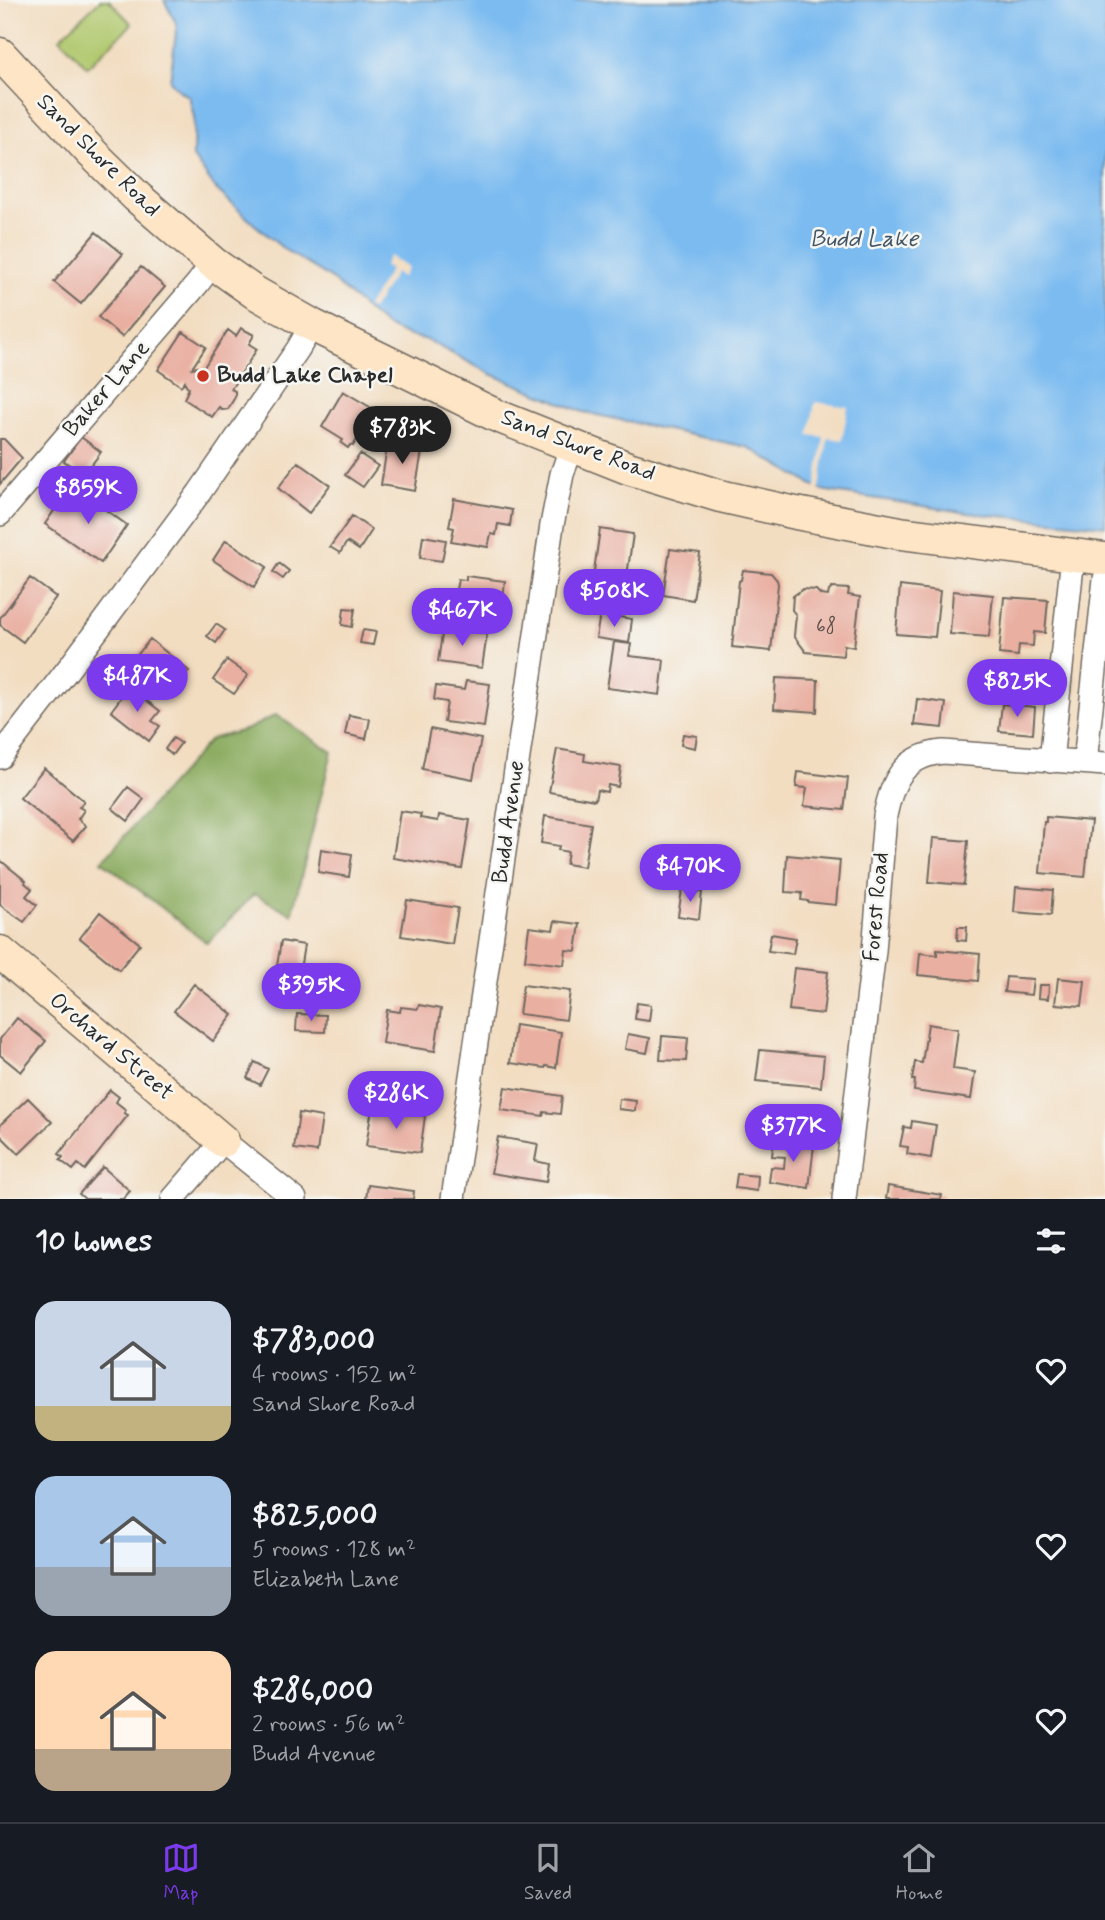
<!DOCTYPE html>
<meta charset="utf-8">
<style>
:root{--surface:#171b24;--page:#20242c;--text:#f1f3f6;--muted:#9ea1a6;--line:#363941;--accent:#7c3aed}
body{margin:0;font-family:Mynerve,sans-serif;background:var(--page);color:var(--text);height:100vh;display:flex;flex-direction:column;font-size:26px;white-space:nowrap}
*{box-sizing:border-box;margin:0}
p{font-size:23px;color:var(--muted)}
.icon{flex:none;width:38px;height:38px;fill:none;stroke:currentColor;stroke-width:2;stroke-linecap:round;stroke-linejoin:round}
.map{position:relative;height:1199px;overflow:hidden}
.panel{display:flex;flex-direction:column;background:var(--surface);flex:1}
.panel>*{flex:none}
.price{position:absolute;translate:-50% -60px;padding:0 16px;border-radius:24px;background:var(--accent);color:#fff;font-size:23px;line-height:46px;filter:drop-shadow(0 2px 4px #0008)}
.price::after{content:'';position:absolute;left:50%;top:42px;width:21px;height:16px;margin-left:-10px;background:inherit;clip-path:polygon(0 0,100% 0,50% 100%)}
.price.active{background:#222;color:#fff}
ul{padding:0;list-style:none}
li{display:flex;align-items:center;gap:21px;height:175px;padding:0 35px}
li span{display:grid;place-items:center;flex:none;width:196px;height:140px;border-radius:21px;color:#555}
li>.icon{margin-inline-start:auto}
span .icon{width:84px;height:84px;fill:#fffc;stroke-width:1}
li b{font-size:30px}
h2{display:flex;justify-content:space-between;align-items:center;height:84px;padding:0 35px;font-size:30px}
.tab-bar{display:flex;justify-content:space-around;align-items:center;height:98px;border-top:2px solid var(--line);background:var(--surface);font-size:19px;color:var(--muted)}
.tab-bar a{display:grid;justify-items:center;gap:4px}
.tab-bar .active{color:var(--accent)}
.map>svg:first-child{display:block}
.green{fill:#b0c86d;stroke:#6e7a4c;stroke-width:2}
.forest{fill:#8cac60;stroke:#5c6c46;stroke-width:2}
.water{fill:#7cbbf0;stroke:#54738e;stroke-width:2}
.pier{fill:#f2ddc1}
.building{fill:#e9afa1}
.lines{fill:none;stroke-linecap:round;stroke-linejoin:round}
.street-casing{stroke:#716960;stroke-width:26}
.secondary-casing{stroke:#716960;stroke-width:35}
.street{stroke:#fff;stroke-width:23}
.secondary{stroke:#fde5c5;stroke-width:32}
.poi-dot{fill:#c8321e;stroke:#f6f6f2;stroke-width:2.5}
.labels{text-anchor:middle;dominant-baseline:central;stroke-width:5;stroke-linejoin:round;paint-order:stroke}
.number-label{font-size:19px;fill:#5a4c48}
.street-label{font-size:23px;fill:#2b2b2b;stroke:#f6f6f2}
.poi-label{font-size:23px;font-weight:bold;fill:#2b2b2b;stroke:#f6f6f2;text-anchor:start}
.water-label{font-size:24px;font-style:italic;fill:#435666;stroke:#f6f6f2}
</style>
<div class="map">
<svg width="1105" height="1199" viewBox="0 0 1105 1199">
<rect width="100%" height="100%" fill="#f6f6f2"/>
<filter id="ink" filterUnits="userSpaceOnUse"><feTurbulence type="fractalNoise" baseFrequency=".0143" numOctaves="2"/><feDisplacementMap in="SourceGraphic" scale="14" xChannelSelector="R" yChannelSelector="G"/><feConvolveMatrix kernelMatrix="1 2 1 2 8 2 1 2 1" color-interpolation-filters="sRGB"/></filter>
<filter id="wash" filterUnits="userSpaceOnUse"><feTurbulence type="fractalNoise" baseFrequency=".00686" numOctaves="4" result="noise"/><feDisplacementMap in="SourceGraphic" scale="28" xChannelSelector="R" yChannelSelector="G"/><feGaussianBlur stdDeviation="1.57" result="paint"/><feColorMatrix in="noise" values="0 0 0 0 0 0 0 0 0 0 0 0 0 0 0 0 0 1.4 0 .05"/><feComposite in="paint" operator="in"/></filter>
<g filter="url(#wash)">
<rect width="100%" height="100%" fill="#f2ddc1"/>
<path class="green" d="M100 0H109L132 24 87 67 60 38Z"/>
<path class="forest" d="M276 715 332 752 292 914 254 894 207 943 102 861 211 739 248 729Z"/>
<path class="water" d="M164 0H1105V526L968 513 821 490 747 447 583 412 491 374 427 340 406 335 384 325 329 277 285 250 254 224 215 188 193 157 194 117 189 96 182 93 170 81 177 25Z"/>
<path class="pier" d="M389 256 408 268 402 277 395 273 372 310 367 307 390 270 384 266Z
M815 402 848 407 842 440 828 438 819 493 815 491 824 437 809 435Z"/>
<g id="blocks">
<path class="building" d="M96 232 123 254 81 304 54 282Z
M141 267 165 287 122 337 98 317Z
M241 328 254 335 249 344 257 349 231 389 235 391V397L228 409 223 410 219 407 212 417 184 399 189 388 186 385 185 381 181 386 158 370 183 332 206 347 192 368 198 367 202 370 228 330 236 336Z
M343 391 375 410 353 446 350 445 348 448 341 443 343 440 322 427Z
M81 437 101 452 84 475 64 461Z
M0 439H4L22 458 0 484Z
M388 441 423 446 415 491 381 485Z
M360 454 378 466 363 487 345 475Z
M298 462 330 485 309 513 278 488Z
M96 492 108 501 103 508 127 525 101 563 45 524 62 499 70 505 74 500 83 506 86 502 88 503Z
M454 499 512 510 510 526 498 524 496 535 491 534 488 547 451 541 454 528 449 527Z
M352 516 372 530 359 550 347 542 340 553 330 547Z
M600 529 633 534 626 583 593 578Z
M423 536 446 540 442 561 420 558Z
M226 540 267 567 254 587 213 560Z
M670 549 700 553 693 600 663 595Z
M279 563 289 571 283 579 273 572Z
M743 570 771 573 777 580 778 584 771 651 732 647 739 581 741 580Z
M466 576 505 581 501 617 452 610 458 579 466 580Z
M30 578 56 597 23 642 0 625V618Z
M900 586 940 591 935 637 896 634Z
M832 588 849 589 848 595 860 597 854 647 844 645 843 656 806 652 794 636 796 615 792 610 793 596 803 589 816 590 821 595 828 596 829 591Z
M953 591 993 595 989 637 950 634Z
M1004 597 1048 600 1045 633 1034 632 1033 646 1019 645 1018 656 999 654Z
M344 608 355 609 352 627 342 625Z
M600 614 632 619 629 643 596 638Z
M216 624 225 630 216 643 207 636Z
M443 627 487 634 482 668 438 662Z
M363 630 376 632 373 645 360 643Z
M150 639 189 671 167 699 128 667Z
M614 642 631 644 629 656 664 660 660 695 607 688Z
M227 660 248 675 234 694 213 680Z
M776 678 818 680 817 712 774 709Z
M466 681 490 684 484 727 444 722 447 702 434 700 436 686 464 690Z
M129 687 160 711 152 721 160 726 149 741 111 711Z
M917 699 946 703 943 728 914 725Z
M1002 704 1035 707 1033 734 999 731Z
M349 715 370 719 366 739 345 734Z
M430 729 481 739 473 779 422 769Z
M683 734 697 736 695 748 681 745Z
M173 738 181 743 172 755 165 749Z
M557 749 585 754 584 761 621 767 618 787 608 785 607 792 597 790 595 800 549 792Z
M44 768 84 801 79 807 84 810 78 819 86 826 73 841 20 798Z
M798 772 848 778 844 810 804 806 807 788 796 787Z
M128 787 144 799 128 821 112 808Z
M400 811 421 814 420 818 438 821 439 815 470 820 462 869 393 858Z
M545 816 591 824 584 867 566 864 568 852 558 850 559 846 541 843Z
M1046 817 1091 821 1085 877 1040 873 1044 822H1046Z
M933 838 968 841 964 885 929 882Z
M321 849 352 854 349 877 318 872Z
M787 855 840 860 836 905 808 902V901L801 900 802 893 785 892Z
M0 860 26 881 25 883 32 889 26 896 37 905 24 922 0 905Z
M1016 887 1053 890 1051 915 1014 912Z
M682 890 702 892 699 919 678 916Z
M407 900 458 908 452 944 401 936Z
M100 912 140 944 119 970 80 938Z
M555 921 580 924 576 951 566 950 564 965 525 960 529 927 553 930Z
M958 927H967L966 941 957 940Z
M771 934 796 938 793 954 768 951Z
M281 941 304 945 300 970 277 966Z
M937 950 980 954 978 981 918 975 920 953 937 955Z
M794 968 828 972 823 1014 789 1010Z
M1006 977 1033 979 1031 995 1004 992Z
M1058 978 1085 981 1082 1006 1055 1004Z
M194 984 233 1015 213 1041 174 1011Z
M523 985 570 991 566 1020 519 1014Z
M1039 985H1049L1048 999 1038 998Z
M637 1003 651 1005 649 1021 635 1019Z
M419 1005 441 1009 435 1051 382 1043 387 1010 400 1012 401 1007 418 1009Z
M297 1014 326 1015 325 1032 296 1031Z
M17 1018 46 1041 21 1072 0 1055V1039Z
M928 1024 958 1029 953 1069 975 1072 971 1099 914 1091 915 1080H912L915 1062 922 1063Z
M515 1025 561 1032 556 1068 546 1066 545 1068 510 1063Z
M628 1034 650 1038 647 1053 625 1049Z
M662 1036 688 1038 686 1061 660 1060Z
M760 1050 824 1056 821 1087 756 1081Z
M255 1062 268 1069 260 1085 247 1078Z
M505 1087 562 1096 560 1114 544 1112 543 1116 501 1110Z
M110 1090 119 1097 116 1102 126 1110 124 1113 128 1115 85 1170 78 1164 73 1170 60 1160 63 1157 59 1154Z
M28 1098 52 1122 19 1154 0 1135V1125Z
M619 1099 636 1101 635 1111 618 1109Z
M372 1108 425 1116 420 1153 366 1146Z
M299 1113 322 1117 317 1152 294 1149Z
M912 1121 936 1125 931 1158 907 1154 908 1147 900 1146 904 1127 911 1128Z
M498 1137 538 1144 535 1161 549 1164 546 1182 491 1173Z
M774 1140 814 1145 809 1188 769 1182 771 1167 784 1168 785 1157 772 1156Z
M103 1167 130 1191 123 1199H85L79 1194Z
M737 1174 758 1176 757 1191 735 1188Z
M368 1185 414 1191 413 1199H366Z
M888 1186 942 1195 941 1199H886Z"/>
</g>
</g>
<g filter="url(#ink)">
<use href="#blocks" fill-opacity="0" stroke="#716960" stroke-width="2"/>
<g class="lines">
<g class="street-casing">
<path id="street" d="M0 514 198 283 213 263
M0 757 72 664 199 493 298 349 312 325
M1051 761 1073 556
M1085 762 1105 579
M173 1199 223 1141 295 1199
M453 1199 552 525 562 474 572 446
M844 1199 874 951 885 816C892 781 903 756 943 752L1105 764"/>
</g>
<g class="secondary-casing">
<path id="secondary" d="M0 54 92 153 137 197 213 263 254 292 312 325 495 415 628 468 720 496 796 513 900 533 1105 559
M0 952 223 1141"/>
</g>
<use href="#street" class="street"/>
<use href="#secondary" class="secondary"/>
</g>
</g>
<circle class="poi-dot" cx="203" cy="376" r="7"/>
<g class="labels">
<g class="number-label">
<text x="826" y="626">68</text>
</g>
<g class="street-label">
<text transform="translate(98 156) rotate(45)">Sand Shore Road</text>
<text transform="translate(107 389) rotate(-49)">Baker Lane</text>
<text transform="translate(578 446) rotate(21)">Sand Shore Road</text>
<text transform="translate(509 822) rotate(-82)">Budd Avenue</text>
<text transform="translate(877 907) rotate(-85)">Forest Road</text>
<text transform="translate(111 1047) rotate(40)">Orchard Street</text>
</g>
<g class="poi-label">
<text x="217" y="376">Budd Lake Chapel</text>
</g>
<g class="water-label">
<text x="864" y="239">Budd Lake</text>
</g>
</g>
</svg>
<b class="price active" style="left:402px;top:466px">$783K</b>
<b class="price" style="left:88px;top:526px">$859K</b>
<b class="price" style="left:614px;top:629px">$508K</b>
<b class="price" style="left:462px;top:648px">$467K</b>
<b class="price" style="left:137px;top:714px">$487K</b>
<b class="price" style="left:1017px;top:719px">$825K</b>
<b class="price" style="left:690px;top:904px">$470K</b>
<b class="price" style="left:311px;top:1023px">$395K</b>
<b class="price" style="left:396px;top:1131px">$286K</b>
<b class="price" style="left:793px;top:1164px">$377K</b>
</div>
<section class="panel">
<h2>10 homes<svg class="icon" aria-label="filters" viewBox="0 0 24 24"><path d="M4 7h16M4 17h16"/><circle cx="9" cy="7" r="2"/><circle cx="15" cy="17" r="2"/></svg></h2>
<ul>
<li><span style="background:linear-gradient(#c9d6e8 75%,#c2b280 0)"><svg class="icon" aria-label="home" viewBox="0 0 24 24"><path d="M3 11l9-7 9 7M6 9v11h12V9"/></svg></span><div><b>$783,000</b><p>4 rooms · 152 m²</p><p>Sand Shore Road</p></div><svg class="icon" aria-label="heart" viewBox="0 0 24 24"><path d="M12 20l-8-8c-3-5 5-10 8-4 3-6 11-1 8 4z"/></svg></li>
<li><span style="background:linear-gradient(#a9c7e8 65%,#9aa5b1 0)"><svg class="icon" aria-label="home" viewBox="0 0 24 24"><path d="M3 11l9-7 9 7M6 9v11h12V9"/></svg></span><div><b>$825,000</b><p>5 rooms · 128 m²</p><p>Elizabeth Lane</p></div><svg class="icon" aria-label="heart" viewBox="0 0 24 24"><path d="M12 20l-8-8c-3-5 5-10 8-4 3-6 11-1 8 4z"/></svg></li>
<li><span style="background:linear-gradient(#ffd9b3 70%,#b9a48a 0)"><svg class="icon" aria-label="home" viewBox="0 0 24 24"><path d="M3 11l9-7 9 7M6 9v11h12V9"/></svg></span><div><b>$286,000</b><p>2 rooms · 56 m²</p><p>Budd Avenue</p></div><svg class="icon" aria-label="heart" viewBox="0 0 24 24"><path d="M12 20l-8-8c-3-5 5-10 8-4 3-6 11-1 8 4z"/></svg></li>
</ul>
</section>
<nav class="tab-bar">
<a class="active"><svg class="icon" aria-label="map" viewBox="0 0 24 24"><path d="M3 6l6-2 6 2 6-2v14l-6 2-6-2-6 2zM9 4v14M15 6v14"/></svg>Map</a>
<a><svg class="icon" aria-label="saved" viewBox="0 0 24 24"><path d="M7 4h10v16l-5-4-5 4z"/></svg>Saved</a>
<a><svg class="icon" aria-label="home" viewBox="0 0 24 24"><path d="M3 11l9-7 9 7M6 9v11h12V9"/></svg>Home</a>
</nav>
